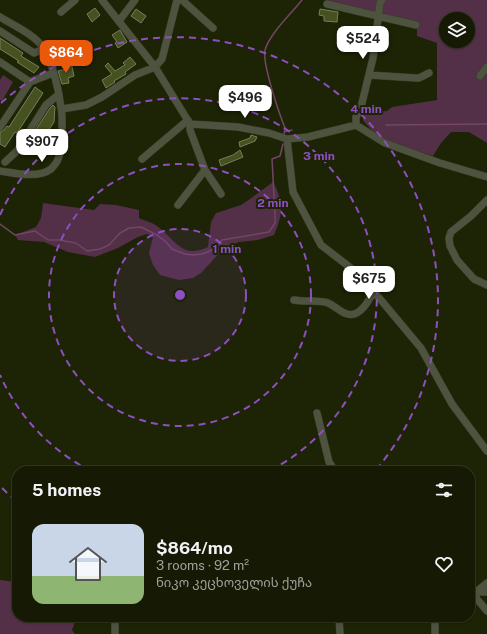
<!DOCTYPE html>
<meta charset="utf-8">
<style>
:root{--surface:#161a04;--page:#1f230e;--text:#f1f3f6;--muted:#9ea19a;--line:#353826;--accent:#ea580c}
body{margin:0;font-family:"Public Sans","Noto Sans Georgian",sans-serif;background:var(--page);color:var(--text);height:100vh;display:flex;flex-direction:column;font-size:15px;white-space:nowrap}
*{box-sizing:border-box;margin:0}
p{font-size:13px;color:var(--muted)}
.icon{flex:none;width:22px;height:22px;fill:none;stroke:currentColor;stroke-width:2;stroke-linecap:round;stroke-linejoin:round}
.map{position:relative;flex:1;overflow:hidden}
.details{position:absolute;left:12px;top:466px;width:463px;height:156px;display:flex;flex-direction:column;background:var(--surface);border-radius:16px;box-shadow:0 1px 3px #0004,0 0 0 1px var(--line)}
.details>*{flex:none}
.fabs{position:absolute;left:439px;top:12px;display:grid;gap:8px}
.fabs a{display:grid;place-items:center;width:36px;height:36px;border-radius:50%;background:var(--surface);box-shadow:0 1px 3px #0004,0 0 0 1px var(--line);font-size:20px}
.price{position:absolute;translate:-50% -34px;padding:0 9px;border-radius:8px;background:#fff;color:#222;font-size:13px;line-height:26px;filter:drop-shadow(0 1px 2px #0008)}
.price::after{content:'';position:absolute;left:50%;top:24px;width:12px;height:9px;margin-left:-6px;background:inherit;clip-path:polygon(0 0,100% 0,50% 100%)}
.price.on{background:var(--accent);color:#fff}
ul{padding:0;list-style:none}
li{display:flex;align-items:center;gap:12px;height:100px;padding:0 20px}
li+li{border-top:1px solid var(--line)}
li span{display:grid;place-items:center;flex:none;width:112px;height:80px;border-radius:12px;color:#555}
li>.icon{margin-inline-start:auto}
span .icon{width:48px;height:48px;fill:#fffc;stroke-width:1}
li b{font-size:17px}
h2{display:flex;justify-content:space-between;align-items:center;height:48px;padding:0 20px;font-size:17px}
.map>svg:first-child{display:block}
.green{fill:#532f48;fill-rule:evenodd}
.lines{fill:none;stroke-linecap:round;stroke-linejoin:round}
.stream{stroke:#724664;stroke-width:1.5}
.building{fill:#465120;stroke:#757e5d}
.minor-casing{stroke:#373d21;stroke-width:8}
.minor{stroke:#4e533f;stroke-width:7}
.ring{fill:none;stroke:#8e4fc1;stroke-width:2;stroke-dasharray:7 5}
.centre{fill:#8e4fc1;stroke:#1d2305;stroke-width:2}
.ring-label{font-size:12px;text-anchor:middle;font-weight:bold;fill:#8e4fc1;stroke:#1d2305;stroke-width:4;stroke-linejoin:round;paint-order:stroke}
</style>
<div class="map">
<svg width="487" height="634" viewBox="0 0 487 634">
<rect width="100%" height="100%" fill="#1d2305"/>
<path class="green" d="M326 0H487V143L469 132H451L441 143 433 156C409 148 379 143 363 120L364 113 387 111 392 107 437 100V43L417 36V23L326 2ZM446 19H468V41H446Z
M3 75 13 82 2 101 0 100V80Z
M273 182C284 202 283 214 274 235L258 240 239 242 224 248 201 273 193 278 179 280 160 275 153 265 149 253 153 237 147 234 138 237 118 248 95 257 68 252 44 242 18 240 15 235 36 227 41 218 43 203 94 210 100 204 116 205 139 210V218C145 221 152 222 157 226 175 239 182 260 208 247L211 222 216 213 241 205 250 199Z
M0 580 17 582V617H77L72 630 75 634H0Z"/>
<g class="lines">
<path class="stream" d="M386 125 487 124
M284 132 292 130
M284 134 285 128C279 113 262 63 265 50 270 33 291 14 302 0
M0 224 15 235 35 231 48 240H59L76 243 87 251 100 249 109 245 120 233 129 228 141 227 157 235 166 242 172 249 185 254 193 255 202 254 210 251 222 240 269 232 275 223V214L272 159 280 156 283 144"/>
</g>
<path class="building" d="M95 8 100 15 92 22 87 14Z
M136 9 146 16 141 23 131 16Z
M320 9 338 12 337 22 324 21V16L319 15Z
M120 30 127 42 118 48 115 43 117 42 112 35Z
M0 38 23 53 21 56 39 67 34 73 17 62 19 61 0 49Z
M130 57 136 64 125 72 126 74 114 81 115 82 106 88 102 80 112 74 105 66 108 63 115 71 125 65 123 63Z
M71 62 74 76 68 78 69 83 62 84 58 71 67 69 65 64Z
M35 87 43 93 17 133 15 132 5 147 0 144V132L4 130 7 126 9 127Z
M53 105 55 107 54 122 46 134 40 130 37 137 33 134 50 108Z
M251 135 257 137 255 141 240 147 239 142 250 138Z
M240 150 243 157 221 166 219 160 233 155Z"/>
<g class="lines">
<g class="minor-casing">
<path id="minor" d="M102 0 155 67 190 124 238 127 269 133 287 139 308 137 356 125 385 143 440 163 487 177
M182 0 213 28
M327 4 416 25
M61 12 75 0
M0 17C13 25 37 36 44 49 53 65 59 90 61 108 63 116 62 152 58 159 57 162 53 167 51 169 38 179 14 173 0 171
M119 21 135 0
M0 31 34 53 44 49
M0 62 30 82
M369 75 416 78H419L429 73
M480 76 487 67
M62 109 86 105 102 97 135 75 155 67 162 59 177 0
M190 124V130L205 170 221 194
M356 125V117L361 107 373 58 380 3 382 0
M0 127 30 82 53 73
M287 139 293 192 321 245 360 275 421 348 452 404 487 451
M142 159 188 120
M5 162 17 151 46 105 58 95
M487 200 471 216 451 232 449 238 450 246 457 260 474 279 487 285
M178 205 205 170
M294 300C304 302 320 300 328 303 335 306 340 312 347 314 360 318 369 300 374 291
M317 413 329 462 335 471
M487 583 476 592V598L487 611
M470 588 476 592H487
M339 617 340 634
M435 617V634
M115 634V617"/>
</g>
<use href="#minor" class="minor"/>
</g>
<circle cx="180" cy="295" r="66" fill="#8e4fc1" fill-opacity=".12"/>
<g class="ring">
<circle cx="180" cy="295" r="66"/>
<circle cx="180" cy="295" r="131"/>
<path d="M91 471A197 197 0 0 1 0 375M0 215A197 197 0 1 1 269 471"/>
<path d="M16 501A263 263 0 0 1 1 487M1 103A263 263 0 0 1 375 471"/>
</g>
<circle cx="180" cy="295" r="6" class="centre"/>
<g class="ring-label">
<text x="366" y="113">4 min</text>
<text x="319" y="160">3 min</text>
<text x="273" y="207">2 min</text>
<text x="227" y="253">1 min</text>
</g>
</svg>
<div class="fabs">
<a><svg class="icon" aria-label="layers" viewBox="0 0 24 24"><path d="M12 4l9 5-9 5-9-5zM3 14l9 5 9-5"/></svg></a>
</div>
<b class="price" style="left:363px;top:60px">$524</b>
<b class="price on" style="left:66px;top:74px">$864</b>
<b class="price" style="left:245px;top:119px">$496</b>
<b class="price" style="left:42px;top:163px">$907</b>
<b class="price" style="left:369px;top:300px">$675</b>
<section class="details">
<h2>5 homes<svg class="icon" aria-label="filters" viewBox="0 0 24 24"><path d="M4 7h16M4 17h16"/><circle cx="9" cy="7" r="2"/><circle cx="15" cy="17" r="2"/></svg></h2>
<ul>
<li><span style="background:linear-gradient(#c9d6e8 65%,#8fb573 0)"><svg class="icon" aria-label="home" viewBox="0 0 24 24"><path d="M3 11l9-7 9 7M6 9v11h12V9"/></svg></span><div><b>$864/mo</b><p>3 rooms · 92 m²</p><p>ნიკო კეცხოველის ქუჩა</p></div><svg class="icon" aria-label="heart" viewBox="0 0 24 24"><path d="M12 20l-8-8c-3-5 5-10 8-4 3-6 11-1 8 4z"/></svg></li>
</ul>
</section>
</div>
